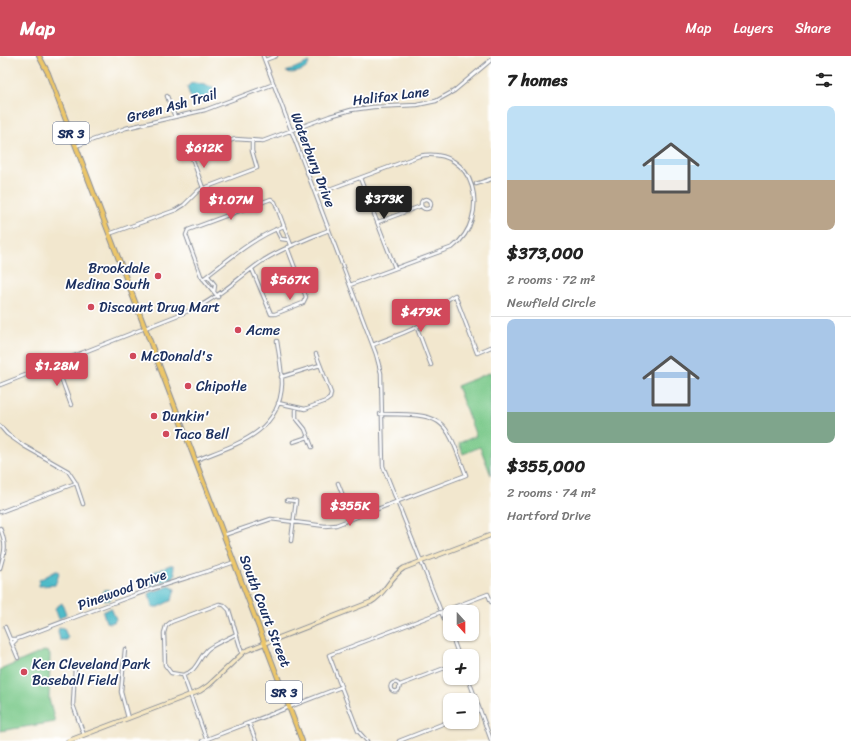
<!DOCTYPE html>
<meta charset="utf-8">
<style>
:root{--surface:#fff;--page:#f6f6f6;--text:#222;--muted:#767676;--line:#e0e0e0;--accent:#d1495b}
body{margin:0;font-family:Sriracha,sans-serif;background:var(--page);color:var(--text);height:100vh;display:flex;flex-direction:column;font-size:15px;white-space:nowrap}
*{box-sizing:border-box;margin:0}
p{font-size:13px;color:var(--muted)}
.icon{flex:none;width:22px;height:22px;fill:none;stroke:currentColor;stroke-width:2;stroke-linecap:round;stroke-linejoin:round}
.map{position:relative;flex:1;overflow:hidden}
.panel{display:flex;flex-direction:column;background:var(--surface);width:360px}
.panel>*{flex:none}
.needle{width:26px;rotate:159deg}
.controls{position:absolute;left:443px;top:549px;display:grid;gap:8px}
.controls a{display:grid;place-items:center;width:36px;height:36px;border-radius:8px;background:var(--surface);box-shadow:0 1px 3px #0004;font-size:20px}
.price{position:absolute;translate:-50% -34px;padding:0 9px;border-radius:4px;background:var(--accent);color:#fff;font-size:13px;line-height:26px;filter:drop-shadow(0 1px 2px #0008)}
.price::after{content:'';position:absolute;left:50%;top:24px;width:12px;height:9px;margin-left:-6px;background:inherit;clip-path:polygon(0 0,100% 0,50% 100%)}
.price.current{background:#222;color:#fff}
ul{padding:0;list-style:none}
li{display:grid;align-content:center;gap:8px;height:212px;padding:0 16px}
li+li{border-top:1px solid var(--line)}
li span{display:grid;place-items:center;height:124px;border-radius:8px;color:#555}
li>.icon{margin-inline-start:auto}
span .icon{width:72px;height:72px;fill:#fffc;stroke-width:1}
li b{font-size:17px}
h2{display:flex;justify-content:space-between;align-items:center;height:48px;padding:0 16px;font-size:17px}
header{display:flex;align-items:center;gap:24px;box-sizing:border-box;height:56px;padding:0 20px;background:var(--accent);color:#fff}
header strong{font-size:19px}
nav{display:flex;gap:22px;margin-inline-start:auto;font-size:14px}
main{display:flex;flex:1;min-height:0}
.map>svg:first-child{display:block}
.green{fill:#78c888;stroke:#4a7c73}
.water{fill:#4ebbc8;stroke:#347593}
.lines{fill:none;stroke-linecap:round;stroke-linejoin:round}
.street-casing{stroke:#868b96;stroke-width:4.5}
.secondary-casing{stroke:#868b96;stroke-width:5.5}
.primary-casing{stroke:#868b96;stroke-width:6}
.street{stroke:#fff;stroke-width:2.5}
.secondary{stroke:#f7e8c3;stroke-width:3.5}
.primary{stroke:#ecc669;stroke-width:4}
.poi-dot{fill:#d1495b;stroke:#fff;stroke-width:1.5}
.labels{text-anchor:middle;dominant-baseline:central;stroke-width:3.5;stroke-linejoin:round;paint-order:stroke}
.shield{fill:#fff;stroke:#5f6d8e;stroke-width:1}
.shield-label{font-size:13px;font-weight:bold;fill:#1b2f5e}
.street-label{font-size:14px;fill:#1b2f5e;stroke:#fff}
.poi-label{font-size:14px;fill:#1b2f5e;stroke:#fff;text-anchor:start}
</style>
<header>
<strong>Map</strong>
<nav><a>Map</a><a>Layers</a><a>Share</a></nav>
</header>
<main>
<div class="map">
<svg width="491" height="685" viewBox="0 0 491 685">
<rect width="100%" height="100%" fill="#fff"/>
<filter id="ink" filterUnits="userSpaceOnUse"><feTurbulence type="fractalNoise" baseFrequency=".025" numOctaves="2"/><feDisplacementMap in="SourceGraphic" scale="8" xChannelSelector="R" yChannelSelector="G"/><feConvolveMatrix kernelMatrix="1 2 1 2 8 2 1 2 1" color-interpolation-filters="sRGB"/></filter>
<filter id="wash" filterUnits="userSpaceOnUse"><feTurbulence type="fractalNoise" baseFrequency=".012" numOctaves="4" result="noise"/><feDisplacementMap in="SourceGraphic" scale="16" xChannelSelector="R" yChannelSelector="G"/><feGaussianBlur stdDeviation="0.9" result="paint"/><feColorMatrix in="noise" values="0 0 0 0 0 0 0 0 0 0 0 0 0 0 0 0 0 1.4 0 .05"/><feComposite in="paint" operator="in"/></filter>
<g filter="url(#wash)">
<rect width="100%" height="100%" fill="#f2e7ce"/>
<path class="green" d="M491 316V419L480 391 463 398 459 387 476 380 457 330Z
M44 595 48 596 50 599 49 643 55 666 0 675V614Z"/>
<path class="water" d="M309 6C309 14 294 19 286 16Z
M195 27 213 31 214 33 206 42 194 45 190 40 187 31 190 28Z
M170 509H173L175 518 173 522 151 530 148 523 154 516Z
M56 515H58L59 518 55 529 39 530V524Z
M170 530 175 533 172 544 158 551H152L149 537Z
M101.5 539a5.5 5.5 0 1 1 11 0a5.5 5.5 0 1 1-11 0Z
M62 547 66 558 59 563 55 552Z
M111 552 116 563 114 566 110 567 106 566 103 556Z
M59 572 64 573 68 582 67 584H60L58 575Z"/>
</g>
<g filter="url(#ink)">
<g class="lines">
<g class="street-casing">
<path id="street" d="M263 0 376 298 381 317 383 410 440 553
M265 4 276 0
M167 40 175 61
M76 90 126 72 205 54 274 28
M360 122 395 212
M476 128 491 123
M203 132 191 99 235 83 263 85 330 60 351 54 373 51 417 49 436 45 454 35 491 4
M316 138 419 100C477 89 491 162 453 191L350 229
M421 148a5 5 0 1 1 10 0a5 5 0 1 1-10 0Z
M378 166 421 150
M276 173 281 183 289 184
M109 178 176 154 184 149 199 134 257 112 252 95V85
M252 213 271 258H275L303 247 306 241 287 191
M208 220 215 229 214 236
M203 223C228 204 254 181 284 170
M218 241 201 220 186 179 188 174 271 143 275 146 291 189
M417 272 431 309
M373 289C390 281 409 277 425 266 436 259 442 245 455 239L477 297 491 291
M56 308 71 349
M281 321 320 309
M0 329 196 252C224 238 240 220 264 204 285 191 307 183 329 174
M278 347 305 353 326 345 330 342 331 337 316 298
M296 351V362L305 373 312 391
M0 370 7 378 24 390 68 415 76 427 83 448
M293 386 308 381
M196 404C234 389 280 378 282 328 282 314 279 299 277 285
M338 427 352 463
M287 444 296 445 291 485
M0 456 76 427
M0 472C7 489 5 495 0 512
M224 479 271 463 325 470 336 469 466 419C444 360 445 358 380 358
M441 556 450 576
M5 571 18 602
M451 578 459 600
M10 583H17L12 588
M17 583C55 569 93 554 132 540 166 527 200 519 234 506
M125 593 121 636 128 662
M75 611 73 649 84 679
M183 619C198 615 198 602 208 593 216 587 227 583 236 578
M468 622 491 684
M390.5 631a4.5 4.5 0 1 1 9 0a4.5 4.5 0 1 1-9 0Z
M400 629 450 610
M472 657 480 654
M249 667 256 685
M202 685 341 631
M207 685 183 619 171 617 165 609 164 577 166 570 171 566 219 548 224 549 229 554 242 597
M367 685 358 675 329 599 488 538 491 546
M399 685 450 665"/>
</g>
<g class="secondary-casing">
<path id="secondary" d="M68 685 200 635 209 629 245 595 371 546C386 538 390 520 404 512L491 479"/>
</g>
<g class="primary-casing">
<path id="primary" d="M39 0 48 17 302 685"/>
</g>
<use href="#street" class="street"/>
<use href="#secondary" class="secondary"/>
<use href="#primary" class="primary"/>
</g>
</g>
<g class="poi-dot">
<circle cx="158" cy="220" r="4"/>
<circle cx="91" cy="251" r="4"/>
<circle cx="238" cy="274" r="4"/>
<circle cx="133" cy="300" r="4"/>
<circle cx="188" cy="330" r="4"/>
<circle cx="154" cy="360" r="4"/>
<circle cx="166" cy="378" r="4"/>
<circle cx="24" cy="616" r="4"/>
</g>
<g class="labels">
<g class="shield">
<rect x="53" y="66" width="36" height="22" rx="3"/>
<rect x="266" y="625" width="36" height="22" rx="3"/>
</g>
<g class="shield-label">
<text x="71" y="77">SR 3</text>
<text x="284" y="636">SR 3</text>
</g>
<g class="street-label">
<text transform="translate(391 40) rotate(-7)">Halifax Lane</text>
<text transform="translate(172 50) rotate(-15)">Green Ash Trail</text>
<text transform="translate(313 104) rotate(69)">Waterbury Drive</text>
<text transform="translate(122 534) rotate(-20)">Pinewood Drive</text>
<text transform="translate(265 555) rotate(69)">South Court Street</text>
</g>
<g class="poi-label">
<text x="150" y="212" text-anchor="end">Brookdale<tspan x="150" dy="16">Medina South</tspan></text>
<text x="99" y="251">Discount Drug Mart</text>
<text x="246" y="274">Acme</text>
<text x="141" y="300">McDonald's</text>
<text x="196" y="330">Chipotle</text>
<text x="162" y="360">Dunkin'</text>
<text x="174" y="378">Taco Bell</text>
<text x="32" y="608">Ken Cleveland Park<tspan x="32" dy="16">Baseball Field</tspan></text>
</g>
</g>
</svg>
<div class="controls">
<a><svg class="needle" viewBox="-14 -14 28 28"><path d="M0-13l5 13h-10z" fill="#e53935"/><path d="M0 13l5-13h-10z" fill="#767676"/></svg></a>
<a>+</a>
<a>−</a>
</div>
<b class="price" style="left:204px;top:113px">$612K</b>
<b class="price current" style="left:384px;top:164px">$373K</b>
<b class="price" style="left:231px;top:165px">$1.07M</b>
<b class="price" style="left:290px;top:245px">$567K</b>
<b class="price" style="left:421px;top:277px">$479K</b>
<b class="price" style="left:57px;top:331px">$1.28M</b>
<b class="price" style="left:350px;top:471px">$355K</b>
</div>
<section class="panel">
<h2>7 homes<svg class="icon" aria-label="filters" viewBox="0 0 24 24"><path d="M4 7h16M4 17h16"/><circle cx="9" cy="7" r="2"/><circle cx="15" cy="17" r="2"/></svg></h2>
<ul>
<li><span style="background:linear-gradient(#bfe0f5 60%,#b9a48a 0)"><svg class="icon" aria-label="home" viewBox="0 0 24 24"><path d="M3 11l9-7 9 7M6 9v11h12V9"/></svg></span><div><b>$373,000</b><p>2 rooms · 72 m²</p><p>Newfield Circle</p></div></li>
<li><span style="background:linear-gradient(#a9c7e8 75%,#7fa58c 0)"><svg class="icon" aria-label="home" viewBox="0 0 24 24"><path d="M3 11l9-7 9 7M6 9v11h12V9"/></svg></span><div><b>$355,000</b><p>2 rooms · 74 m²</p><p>Hartford Drive</p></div></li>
</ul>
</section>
</main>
